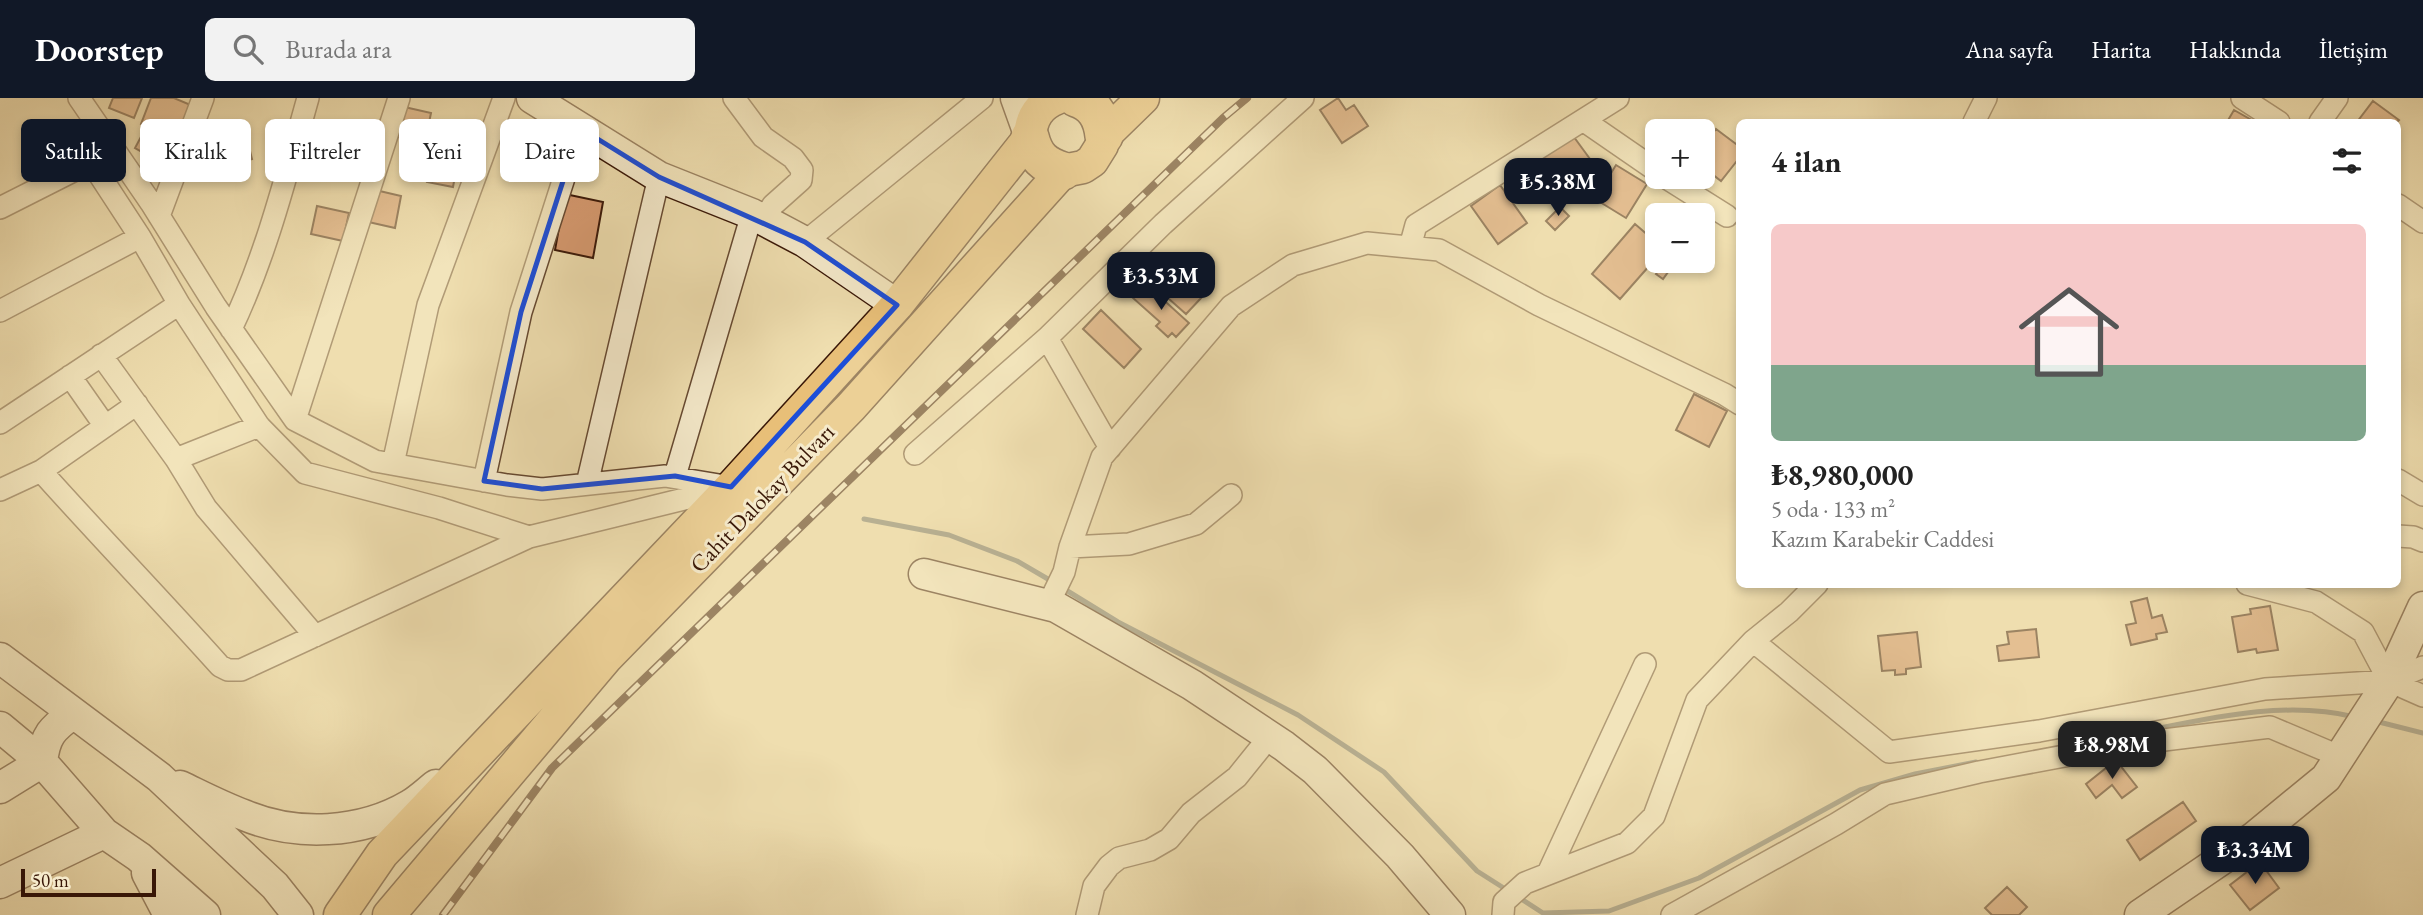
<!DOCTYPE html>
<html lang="tr">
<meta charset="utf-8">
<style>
:root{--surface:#fff;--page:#f2f2f2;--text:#222;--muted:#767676;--accent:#111827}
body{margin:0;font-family:"EB Garamond",serif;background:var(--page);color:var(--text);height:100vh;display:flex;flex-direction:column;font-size:26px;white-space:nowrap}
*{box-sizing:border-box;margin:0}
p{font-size:23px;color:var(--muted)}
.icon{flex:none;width:38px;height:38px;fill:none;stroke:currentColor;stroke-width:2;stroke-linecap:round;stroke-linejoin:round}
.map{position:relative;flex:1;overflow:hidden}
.sheet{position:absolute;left:1736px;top:21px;width:665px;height:469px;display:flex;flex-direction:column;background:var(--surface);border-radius:10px;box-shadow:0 4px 10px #0003}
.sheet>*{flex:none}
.banner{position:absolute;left:21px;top:21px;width:665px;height:63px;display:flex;gap:14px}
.buttons{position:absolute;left:1645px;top:21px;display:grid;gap:14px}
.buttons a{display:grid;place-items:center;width:70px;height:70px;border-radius:10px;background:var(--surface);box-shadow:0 4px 10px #0003;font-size:35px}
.scale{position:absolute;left:21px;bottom:18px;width:135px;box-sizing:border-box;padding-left:7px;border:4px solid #391707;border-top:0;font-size:19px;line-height:24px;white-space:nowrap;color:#391707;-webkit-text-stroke:5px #f5eacb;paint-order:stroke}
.price{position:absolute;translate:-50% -60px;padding:0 16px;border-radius:14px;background:var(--accent);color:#fff;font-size:23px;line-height:46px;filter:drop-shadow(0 2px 4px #0008)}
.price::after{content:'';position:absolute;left:50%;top:42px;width:21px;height:16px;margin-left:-10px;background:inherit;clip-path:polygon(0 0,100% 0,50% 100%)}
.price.active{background:#222;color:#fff}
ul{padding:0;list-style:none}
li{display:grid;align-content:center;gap:14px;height:371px;padding:0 35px}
li span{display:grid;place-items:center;height:217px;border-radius:10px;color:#555}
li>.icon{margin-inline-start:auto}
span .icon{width:126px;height:126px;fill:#fffc;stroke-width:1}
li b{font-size:30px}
h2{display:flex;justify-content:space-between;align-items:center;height:84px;padding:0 35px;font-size:30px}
.tag{padding:0 24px;border-radius:10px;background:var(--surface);box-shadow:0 4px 10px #0003;font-size:24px;line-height:63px}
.tag.active{background:var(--accent);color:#fff}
header{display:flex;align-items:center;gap:42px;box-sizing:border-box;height:98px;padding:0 35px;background:var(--accent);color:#fff}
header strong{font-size:33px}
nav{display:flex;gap:38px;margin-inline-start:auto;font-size:24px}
.search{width:490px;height:63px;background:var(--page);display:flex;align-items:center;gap:18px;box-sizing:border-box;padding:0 24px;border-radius:10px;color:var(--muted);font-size:26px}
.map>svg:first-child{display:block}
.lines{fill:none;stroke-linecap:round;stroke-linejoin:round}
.stream{stroke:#767870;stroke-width:5}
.building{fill:#d79a70;stroke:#391707;stroke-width:2}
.street-casing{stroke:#664931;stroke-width:24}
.secondary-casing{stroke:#391707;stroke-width:33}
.primary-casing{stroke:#391707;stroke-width:35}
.highway-casing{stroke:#391707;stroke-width:40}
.street{stroke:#f5eacb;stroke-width:21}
.secondary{stroke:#f5eacb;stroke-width:30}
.primary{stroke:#e8bf78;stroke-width:32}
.highway{stroke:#e8bf78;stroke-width:37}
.rail-casing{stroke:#391707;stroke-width:8}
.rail{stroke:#f5eacb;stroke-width:5;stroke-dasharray:16;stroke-linecap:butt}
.marked{fill:none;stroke:#1d4ed8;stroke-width:5;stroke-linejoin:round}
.labels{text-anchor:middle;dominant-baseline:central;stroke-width:6;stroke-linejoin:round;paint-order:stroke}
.street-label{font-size:23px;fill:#391707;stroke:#f5eacb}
</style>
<header>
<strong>Doorstep</strong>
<div class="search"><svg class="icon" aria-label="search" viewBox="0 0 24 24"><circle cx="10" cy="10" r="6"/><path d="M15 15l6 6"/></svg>Burada ara</div>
<nav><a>Ana sayfa</a><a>Harita</a><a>Hakkında</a><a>İletişim</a></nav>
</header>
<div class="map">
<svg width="2423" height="817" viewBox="0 0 2423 817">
<rect width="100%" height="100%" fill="#efdeaf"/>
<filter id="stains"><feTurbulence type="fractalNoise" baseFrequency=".00286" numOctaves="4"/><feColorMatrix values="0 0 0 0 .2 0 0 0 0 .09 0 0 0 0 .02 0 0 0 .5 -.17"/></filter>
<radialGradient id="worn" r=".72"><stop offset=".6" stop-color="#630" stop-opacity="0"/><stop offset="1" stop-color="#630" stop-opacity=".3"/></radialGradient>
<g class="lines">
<path class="stream" d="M864 421 949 437 1017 463 1053 484
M1061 489 1118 524 1298 617 1384 674 1477 773 1510 794
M2375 623 2423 635
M2130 636C2203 622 2281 601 2355 619
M1518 799 1543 815 1609 813 1699 780 1860 692 1915 676 1976 664"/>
</g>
<path class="building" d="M113 0H142L134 20 109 10Z
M151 0H174L193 8 179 42 141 26Z
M1338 0 1346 12 1354 7 1368 28 1342 45 1320 12Z
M2373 3 2399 22 2397 24H2357Z
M400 8 431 15 425 44 394 38Z
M2234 12 2255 24H2227Z
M244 29 252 61 215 72 206 39Z
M1716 31 1740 49V59L1721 83 1703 69V48Z
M144 33 178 51 169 69 135 50Z
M1571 35 1590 61 1553 88 1534 62Z
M431 57 458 62 453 89 427 84Z
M1616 67 1647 86 1626 120 1595 101Z
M1500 87 1527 125 1498 146 1471 108Z
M371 91 401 98 395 130 364 123Z
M565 96 603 104 593 160 555 152Z
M317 108 349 115 343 143 311 136Z
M1560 109 1569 118 1555 132 1546 123Z
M1635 126 1657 145V159L1620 201 1592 176Z
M1665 163 1673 167 1663 181 1656 176Z
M1177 174 1203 198 1186 216 1160 193Z
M1146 186 1189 225 1176 239 1172 235 1168 239 1156 228 1160 224 1133 200Z
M1101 212 1141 251 1124 270 1083 231Z
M1694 296 1727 313 1709 349 1676 332Z
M2147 500 2152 520 2162 517 2167 534 2156 536 2157 541 2131 547 2126 527 2136 525 2131 504Z
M2270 508 2278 552 2257 555 2256 551 2238 554 2232 519 2251 516 2250 511Z
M2036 531 2039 559 1999 563 1997 548 2009 546 2007 534Z
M1917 534 1921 569 1906 571V576L1895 577V572L1882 573 1878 538Z
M2116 662 2137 689 2122 700 2112 687 2096 700 2086 686Z
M2183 704 2196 723 2140 762 2127 742Z
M2260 764 2279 790 2250 812 2230 787Z
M2007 789 2027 809 2019 817H1992L1985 810Z"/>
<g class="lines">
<g class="street-casing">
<path id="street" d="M79 0 151 105 216 209 295 322 375 363 507 387 542 391 665 378 731 389
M734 0 763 39 793 60 802 72 801 82 773 107 764 121
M2242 0 2279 24
M1583 22 1657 73
M1974 24 1986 0
M2320 24 2337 0
M1665 79 1727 118
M2398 107 2423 124
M0 110 91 64 140 139
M159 118 203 0
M805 144 982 0
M1410 149 1416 127 1618 0
M0 213 140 139 179 206 259 328 305 375 439 410 529 439
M231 231C266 158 286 78 308 0
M1047 240 1110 350
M101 257 176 361 206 410 315 538
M70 278 105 328
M295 322 399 0
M0 325 179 206
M915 356 1047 240 1163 126 1303 0
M176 361 259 328
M393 366 428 207 504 0
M41 373C100 439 161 502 220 568L228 572H241L529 439 725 391
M675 378 752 116
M2398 382 2423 397
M484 383 521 214 580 30
M587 386 659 79
M0 392 41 373 137 306
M2398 438 2413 439 2423 443
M1070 449 1129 446 1196 426 1231 397
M2247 486 2316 504 2363 534 2389 583 2423 569
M1048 507 1064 474 1070 449 1102 359 1231 208 1293 167 1367 145 1439 152 1539 207 1724 296 1740 306
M1753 543 1889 654 2039 633 2265 591 2389 583 2423 598
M1549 773 1645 566
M1087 817 1094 788 1109 768 1119 760 1150 752 1169 741 1191 715 1237 679 1270 638
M1503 817 1504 804 1525 785 1627 745 1654 718 1697 602 1753 543 1789 514 1817 486
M1672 817 1836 726 1885 696 1979 674 2123 647 2270 629 2341 659"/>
</g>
<g class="secondary-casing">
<path id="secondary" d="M532 0 659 79 752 116 805 144 897 207
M1016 0 1030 39
M924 476 1056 509 1192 587 1284 648 1315 672 1400 758 1450 817
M0 560 159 679 275 788 298 817
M0 629 42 664 104 735 139 759 205 817
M180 688C201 698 222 709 244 717 296 739 361 736 410 707 420 701 428 693 436 687
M0 690 42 664C45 637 52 631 73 615
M147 775 169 817
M0 785 104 735
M2140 817 2253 740 2326 680 2389 583 2423 509"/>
</g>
<g class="primary-casing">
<path id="primary" d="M340 817 382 756 731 389 897 207 1030 39C1031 20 1039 7 1057 0
M389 817 607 559 851 309 1063 73 1083 69 1092 63 1102 47 1104 38 1143 0"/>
</g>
<g class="highway-casing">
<path id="highway" d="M1076 0C1094 6 1102 19 1104 38
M1030 39C1035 59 1044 67 1063 73"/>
</g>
<use href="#street" class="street"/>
<use href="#secondary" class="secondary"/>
<use href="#primary" class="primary"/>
<use href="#highway" class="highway"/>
<g class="rail-casing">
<path id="rail" d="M443 817 552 670 1223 20 1247 0"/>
</g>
<use href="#rail" class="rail"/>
</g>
<path d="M0 0H2423V817H0ZM580 30 659 79 805 144 897 207 731 389 675 378 542 391 484 383 521 214Z" fill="#efdeaf" fill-opacity=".55" fill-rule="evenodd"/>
<path class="marked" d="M580 30 659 79 805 144 897 207 731 389 675 378 542 391 484 383 521 214Z"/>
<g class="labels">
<g class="street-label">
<text transform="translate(762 400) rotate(-46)">Cahit Dalokay Bulvarı</text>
</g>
</g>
<rect width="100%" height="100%" filter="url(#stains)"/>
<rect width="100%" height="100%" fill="url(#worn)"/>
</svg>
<div class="buttons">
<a>+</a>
<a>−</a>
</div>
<div class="scale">50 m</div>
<b class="price" style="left:1558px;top:120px">₺5.38M</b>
<b class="price" style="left:1161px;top:214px">₺3.53M</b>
<b class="price active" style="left:2112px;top:683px">₺8.98M</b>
<b class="price" style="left:2255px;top:788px">₺3.34M</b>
<div class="banner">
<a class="tag active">Satılık</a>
<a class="tag">Kiralık</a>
<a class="tag">Filtreler</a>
<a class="tag">Yeni</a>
<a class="tag">Daire</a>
</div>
<section class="sheet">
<h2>4 ilan<svg class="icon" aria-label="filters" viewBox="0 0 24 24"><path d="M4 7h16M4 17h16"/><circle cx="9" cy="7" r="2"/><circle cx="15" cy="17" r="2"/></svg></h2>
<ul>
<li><span style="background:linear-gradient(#f6c9c9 65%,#7fa58c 0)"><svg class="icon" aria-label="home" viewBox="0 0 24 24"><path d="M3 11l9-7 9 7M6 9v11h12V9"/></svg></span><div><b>₺8,980,000</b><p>5 oda · 133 m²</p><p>Kazım Karabekir Caddesi</p></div></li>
</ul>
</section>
</div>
